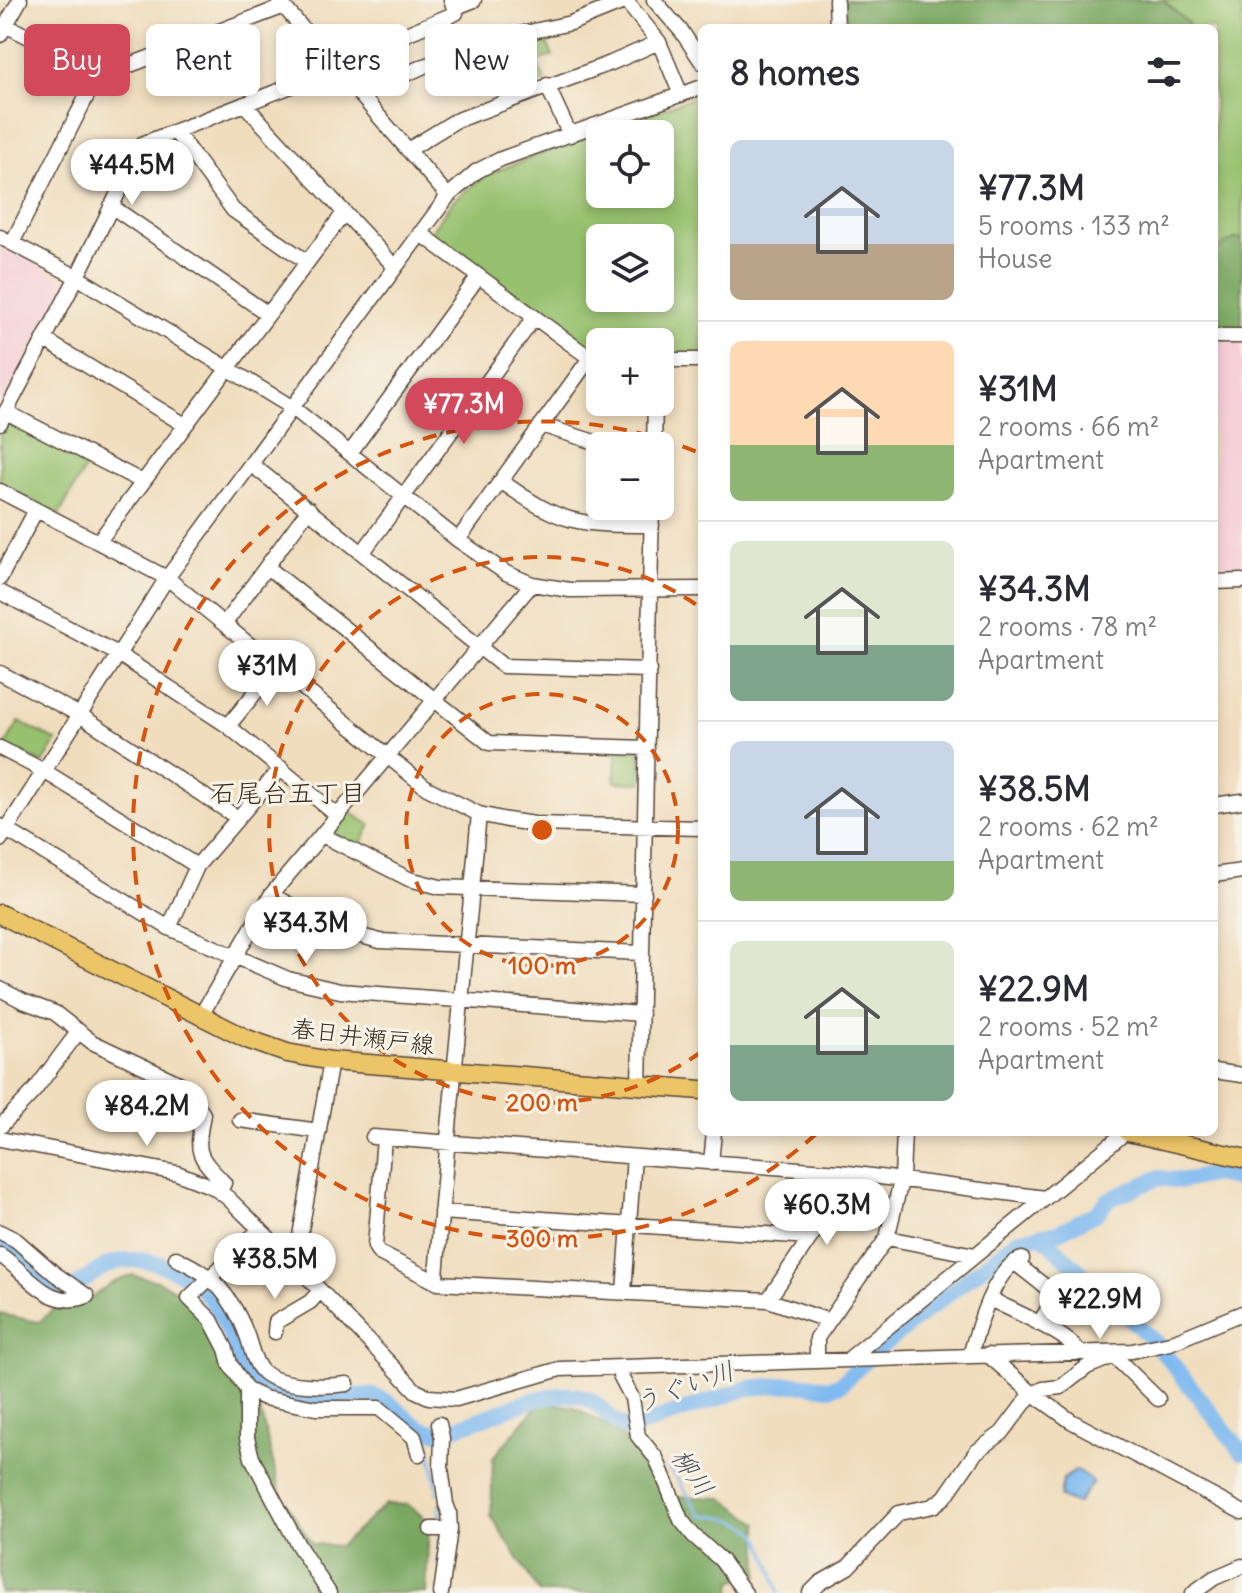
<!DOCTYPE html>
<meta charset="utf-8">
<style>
:root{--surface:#fff;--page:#f7f7f7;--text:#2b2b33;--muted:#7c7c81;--line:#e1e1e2;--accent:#d1495b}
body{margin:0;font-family:Delius,"Klee One",sans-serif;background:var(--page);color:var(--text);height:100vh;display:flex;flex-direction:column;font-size:30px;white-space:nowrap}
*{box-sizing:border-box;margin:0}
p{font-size:26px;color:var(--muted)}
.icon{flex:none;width:44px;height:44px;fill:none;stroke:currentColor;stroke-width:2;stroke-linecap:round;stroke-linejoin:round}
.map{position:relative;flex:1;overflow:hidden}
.side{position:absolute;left:698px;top:24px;width:520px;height:1112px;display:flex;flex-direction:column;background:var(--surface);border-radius:12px;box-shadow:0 4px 12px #0003}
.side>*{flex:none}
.banner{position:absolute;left:24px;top:24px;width:554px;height:72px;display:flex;gap:16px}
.fabs{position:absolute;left:586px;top:120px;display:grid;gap:16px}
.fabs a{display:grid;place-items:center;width:88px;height:88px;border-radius:12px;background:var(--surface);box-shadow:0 4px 12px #0003;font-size:40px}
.price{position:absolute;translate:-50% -68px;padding:0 18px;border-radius:28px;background:#fff;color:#222;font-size:26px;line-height:52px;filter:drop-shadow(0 2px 4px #0008)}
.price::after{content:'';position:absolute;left:50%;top:48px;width:24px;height:18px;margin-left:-12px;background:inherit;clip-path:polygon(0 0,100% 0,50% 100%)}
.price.active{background:var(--accent);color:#fff}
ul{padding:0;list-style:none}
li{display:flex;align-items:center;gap:24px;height:200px;padding:0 32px}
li+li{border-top:2px solid var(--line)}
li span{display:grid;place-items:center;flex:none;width:224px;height:160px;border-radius:12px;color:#555}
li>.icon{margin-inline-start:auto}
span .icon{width:96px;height:96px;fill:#fffc;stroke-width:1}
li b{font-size:34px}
h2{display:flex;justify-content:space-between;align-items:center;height:96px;padding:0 32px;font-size:34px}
.pill{padding:0 28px;border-radius:12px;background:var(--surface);box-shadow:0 4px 12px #0003;font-size:28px;line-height:72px}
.pill.active{background:var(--accent);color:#fff}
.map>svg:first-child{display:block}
.built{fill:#f6cfd7}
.green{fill:#97c16e;stroke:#697646;stroke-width:2;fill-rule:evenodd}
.forest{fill:#79a761;stroke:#5a6840;stroke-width:2}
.water{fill:#7eb9f0;stroke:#5c7287;stroke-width:2}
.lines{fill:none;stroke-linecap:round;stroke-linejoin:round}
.stream{stroke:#7eb9f0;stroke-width:3}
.river{stroke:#7eb9f0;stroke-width:16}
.minor-casing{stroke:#564536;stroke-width:17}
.major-casing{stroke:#564536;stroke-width:21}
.minor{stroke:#fff;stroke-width:14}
.major{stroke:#edc569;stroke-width:18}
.ring{fill:none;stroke:#d7540e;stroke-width:4;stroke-dasharray:14 10}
.labels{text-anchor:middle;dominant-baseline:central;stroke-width:6;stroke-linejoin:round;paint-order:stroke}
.street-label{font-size:24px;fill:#3b2a1e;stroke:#f7f3e8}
.neighbourhood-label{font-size:26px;fill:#3b2a1e;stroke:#f7f3e8}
.water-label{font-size:26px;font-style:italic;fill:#4f555d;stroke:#f7f3e8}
.centre{fill:#d7540e;stroke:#f7f3e8;stroke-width:4}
.ring-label{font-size:24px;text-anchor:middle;font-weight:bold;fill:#d7540e;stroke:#f7f3e8;stroke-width:6;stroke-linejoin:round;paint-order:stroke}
</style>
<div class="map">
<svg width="1242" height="1593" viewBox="0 0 1242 1593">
<rect width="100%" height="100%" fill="#f7f3e8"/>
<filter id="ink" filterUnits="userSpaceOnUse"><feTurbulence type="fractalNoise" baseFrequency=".0125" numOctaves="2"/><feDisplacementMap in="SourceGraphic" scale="16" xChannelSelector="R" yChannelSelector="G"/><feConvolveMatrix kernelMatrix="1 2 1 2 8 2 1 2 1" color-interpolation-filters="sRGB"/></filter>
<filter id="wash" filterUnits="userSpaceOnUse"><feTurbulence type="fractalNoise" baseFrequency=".006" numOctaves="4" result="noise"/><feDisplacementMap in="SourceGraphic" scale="32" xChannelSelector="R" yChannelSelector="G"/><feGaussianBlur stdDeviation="1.8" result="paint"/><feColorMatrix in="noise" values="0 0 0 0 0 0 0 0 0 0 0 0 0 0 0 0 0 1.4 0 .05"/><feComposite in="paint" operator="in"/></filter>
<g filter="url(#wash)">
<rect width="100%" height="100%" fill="#f0ddbd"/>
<path class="built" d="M0 246 69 281 0 409Z
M1214 340H1242V573H1214Z"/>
<path class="green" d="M842 0H1239L1242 17V332H1214V28H843Z
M543 34 553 56 537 61 545 82 533 86 507 42Z
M702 94V356H660V342H600V354H594L429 234 453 201 488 174ZM600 134H660V194H600ZM600 238H660V298H600Z
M7 419 90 459 59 515 0 484V432Z
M19 722 57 741 43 763 5 746Z
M616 750H640L642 783 615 782Z
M348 811 371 825 358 849 331 832Z"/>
<path class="forest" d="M844 0H1163L1187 22 1190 28H846Z
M1234 239H1242V331H1214V251Z
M132 1275 158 1281 181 1293 198 1312 227 1369 256 1393 281 1494 312 1544 340 1546 386 1504 408 1505 429 1521 426 1593H0V1314L39 1322 53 1310 83 1304 110 1284Z
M540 1402 574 1407 619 1433 669 1496 723 1498 758 1523 759 1576 733 1580 731 1593H540L491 1516 493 1458Z"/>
<path class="water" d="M1077 1470 1093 1482 1077 1504 1060 1497 1063 1479Z"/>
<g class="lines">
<path class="stream" d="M422 1430 431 1454 438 1494
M667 1467 676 1477 702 1516C719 1514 743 1520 756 1533 765 1543 774 1579 779 1593
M439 1505 440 1525
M438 1565 440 1533"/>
<path class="river" d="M1041 1235 1156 1343 1242 1452
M0 1244 6 1246 59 1291C80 1289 90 1273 108 1265 144 1250 191 1272 212 1301 228 1323 234 1351 246 1374 267 1399 306 1403 336 1399 348 1398 362 1393 373 1396 399 1401 413 1436 440 1431 484 1424 531 1391 575 1395 602 1398 609 1426 630 1429L748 1388 797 1384 830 1388 841 1384 874 1352 1016 1241 1058 1232 1097 1213 1108 1200 1158 1178 1183 1181 1215 1174 1242 1181"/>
</g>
</g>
<g filter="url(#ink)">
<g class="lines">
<g class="minor-casing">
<path id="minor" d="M278 0 448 196
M654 0 682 32 702 62
M836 0 837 28
M454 8 474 0
M5 25 99 72
M0 35 20 0
M501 38 533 90
M332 65 456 13 451 0
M547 85 570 135
M360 95 424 66 501 38 571 23 626 1 659 42 681 95
M244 104 395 267
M175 131 233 210 307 262
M408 150 455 121 611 63 659 42
M111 206 268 314
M420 233 590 358H600
M0 237 77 277 293 408 458 540 506 573 532 584 570 590 702 589
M12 243 99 72 117 70 282 7
M1214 336H1242
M45 340 185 425
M660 360H702
M6 412 143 482
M0 423 77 277 142 144 335 69
M541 425 607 446
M654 446 655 402
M350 453 478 277
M251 464 503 666 649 670
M501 481C562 525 577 525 652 525
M0 491 167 578 427 788 479 814 507 820 534 824 702 828
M458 540 590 358
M99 541 344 213
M363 552 534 318
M267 567 489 743 647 748
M0 578 36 510
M1214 582 1242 581
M0 592 118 654 228 726 338 816
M225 623 309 509
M0 673 80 715 238 818
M228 726 277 666
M0 748 44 771 197 866
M1214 805 1242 801
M0 826 169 928 288 979 340 991 641 1014
M322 835 409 879 440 887 644 894
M0 840 167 578 448 196 477 171 501 159 702 87
M1214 875 1242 871
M271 895 338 930 380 941 641 953
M169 928 197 866 281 768
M0 989 23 1001 55 1013 92 1042 185 1086 203 1114C196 1153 196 1154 224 1183L220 1192
M200 1017 271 895 532 584
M1214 1071 1242 1075
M639 1086 652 506
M240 1120 319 1131
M0 1127 34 1091 79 1031
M373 1137 840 1172 1045 1198
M384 1138 375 1246 379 1253 438 1283 768 1300 829 1321
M0 1139 177 1173 213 1187 228 1198 295 1264 416 1391 429 1397 456 1399 560 1369 1132 1351 1170 1343 1242 1313
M711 1163 714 1132
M441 1212 810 1237
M260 1229 189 1298 211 1320 226 1349 230 1364 247 1390V1438L252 1458 298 1545 329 1593
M0 1232 16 1240 55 1274 87 1296
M887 1238 975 1255
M0 1255C28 1273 48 1311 87 1296
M176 1258C187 1264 199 1269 208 1277 225 1290 239 1314 246 1333 251 1345 253 1363 263 1372 279 1387 326 1387 347 1384
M1014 1262 1056 1295 1039 1324
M295 1264 331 1061
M438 1283 436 1277C448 1123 465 968 479 814
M624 1292 634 1157
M990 1299C1009 1309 1071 1335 1079 1352
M768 1300 829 1210 840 1172
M275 1332 276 1322 310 1302 320 1291
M988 1355 1032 1393 1071 1421 1242 1512
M970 1356C977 1330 994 1267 1022 1259
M850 1358 1126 1132
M817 1361V1338L887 1238 902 1177 904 1132
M620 1367V1375L632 1398 638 1436 656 1458 681 1520 694 1536 721 1560 745 1593
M247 1390 264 1398 316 1408H379L414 1437 419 1454
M1033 1394 1043 1389 1061 1387 1087 1367 1114 1356 1158 1399
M439 1424 442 1438 441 1468 446 1504 449 1512 450 1529 441 1593
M431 1529H450
M810 1593 820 1583 848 1567 899 1513 933 1506 945 1497 976 1452 1002 1433 1032 1393
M1193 1593 1214 1578 1242 1566"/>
</g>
<g class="major-casing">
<path id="major" d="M0 914 247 1039 287 1053 331 1061 702 1090
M1128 1132 1242 1158"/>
</g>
<use href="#minor" class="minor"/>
<use href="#major" class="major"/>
</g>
</g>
<g class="ring">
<circle cx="542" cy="830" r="136"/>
<path d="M701 1052A273 273 0 1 1 701 608"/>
<path d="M816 1134A409 409 0 1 1 702 454"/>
</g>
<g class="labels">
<g class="street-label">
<text transform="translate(363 1036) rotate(7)">春日井瀬戸線</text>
</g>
<g class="neighbourhood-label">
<text x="288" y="792">石尾台五丁目</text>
</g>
<g class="water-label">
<text transform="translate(684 1386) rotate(-19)">うぐい川</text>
<text transform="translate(693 1472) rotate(55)">柳川</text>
</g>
</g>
<circle cx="542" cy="830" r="12" class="centre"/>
<g class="ring-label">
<text x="542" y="974">100 m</text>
<text x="542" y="1111">200 m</text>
<text x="542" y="1247">300 m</text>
</g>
</svg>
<div class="fabs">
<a><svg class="icon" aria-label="locate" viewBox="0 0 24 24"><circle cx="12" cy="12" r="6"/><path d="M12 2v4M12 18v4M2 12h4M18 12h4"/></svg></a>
<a><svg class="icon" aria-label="layers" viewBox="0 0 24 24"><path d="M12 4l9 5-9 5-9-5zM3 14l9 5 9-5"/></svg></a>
<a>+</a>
<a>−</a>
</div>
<b class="price" style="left:132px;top:207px">¥44.5M</b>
<b class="price active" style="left:464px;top:446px">¥77.3M</b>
<b class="price" style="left:267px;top:708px">¥31M</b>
<b class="price" style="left:306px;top:965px">¥34.3M</b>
<b class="price" style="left:147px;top:1148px">¥84.2M</b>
<b class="price" style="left:827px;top:1247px">¥60.3M</b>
<b class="price" style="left:275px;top:1301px">¥38.5M</b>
<b class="price" style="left:1100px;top:1341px">¥22.9M</b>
<div class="banner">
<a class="pill active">Buy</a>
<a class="pill">Rent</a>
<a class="pill">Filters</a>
<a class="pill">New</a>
</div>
<section class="side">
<h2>8 homes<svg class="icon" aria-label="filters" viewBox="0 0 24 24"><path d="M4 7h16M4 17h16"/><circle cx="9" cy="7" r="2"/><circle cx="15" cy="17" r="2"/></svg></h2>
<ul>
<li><span style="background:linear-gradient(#c9d6e8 65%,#b9a48a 0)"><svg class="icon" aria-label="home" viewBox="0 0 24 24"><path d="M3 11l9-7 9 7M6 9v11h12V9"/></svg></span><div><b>¥77.3M</b><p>5 rooms · 133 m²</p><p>House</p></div></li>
<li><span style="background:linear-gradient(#ffd9b3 65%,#8fb573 0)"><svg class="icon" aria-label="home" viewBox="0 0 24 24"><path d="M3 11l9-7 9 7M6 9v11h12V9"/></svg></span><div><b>¥31M</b><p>2 rooms · 66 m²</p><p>Apartment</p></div></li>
<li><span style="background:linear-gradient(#dfe7d0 65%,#7fa58c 0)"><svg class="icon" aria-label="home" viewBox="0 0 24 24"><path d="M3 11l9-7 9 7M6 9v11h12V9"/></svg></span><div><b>¥34.3M</b><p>2 rooms · 78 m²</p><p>Apartment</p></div></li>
<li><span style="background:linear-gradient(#c9d6e8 75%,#8fb573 0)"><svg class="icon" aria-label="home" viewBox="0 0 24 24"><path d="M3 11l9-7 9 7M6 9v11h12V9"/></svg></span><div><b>¥38.5M</b><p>2 rooms · 62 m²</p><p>Apartment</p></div></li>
<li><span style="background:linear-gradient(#dfe7d0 65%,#7fa58c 0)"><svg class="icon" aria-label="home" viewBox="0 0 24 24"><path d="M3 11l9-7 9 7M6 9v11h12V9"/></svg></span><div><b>¥22.9M</b><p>2 rooms · 52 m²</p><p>Apartment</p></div></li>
</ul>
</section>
</div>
